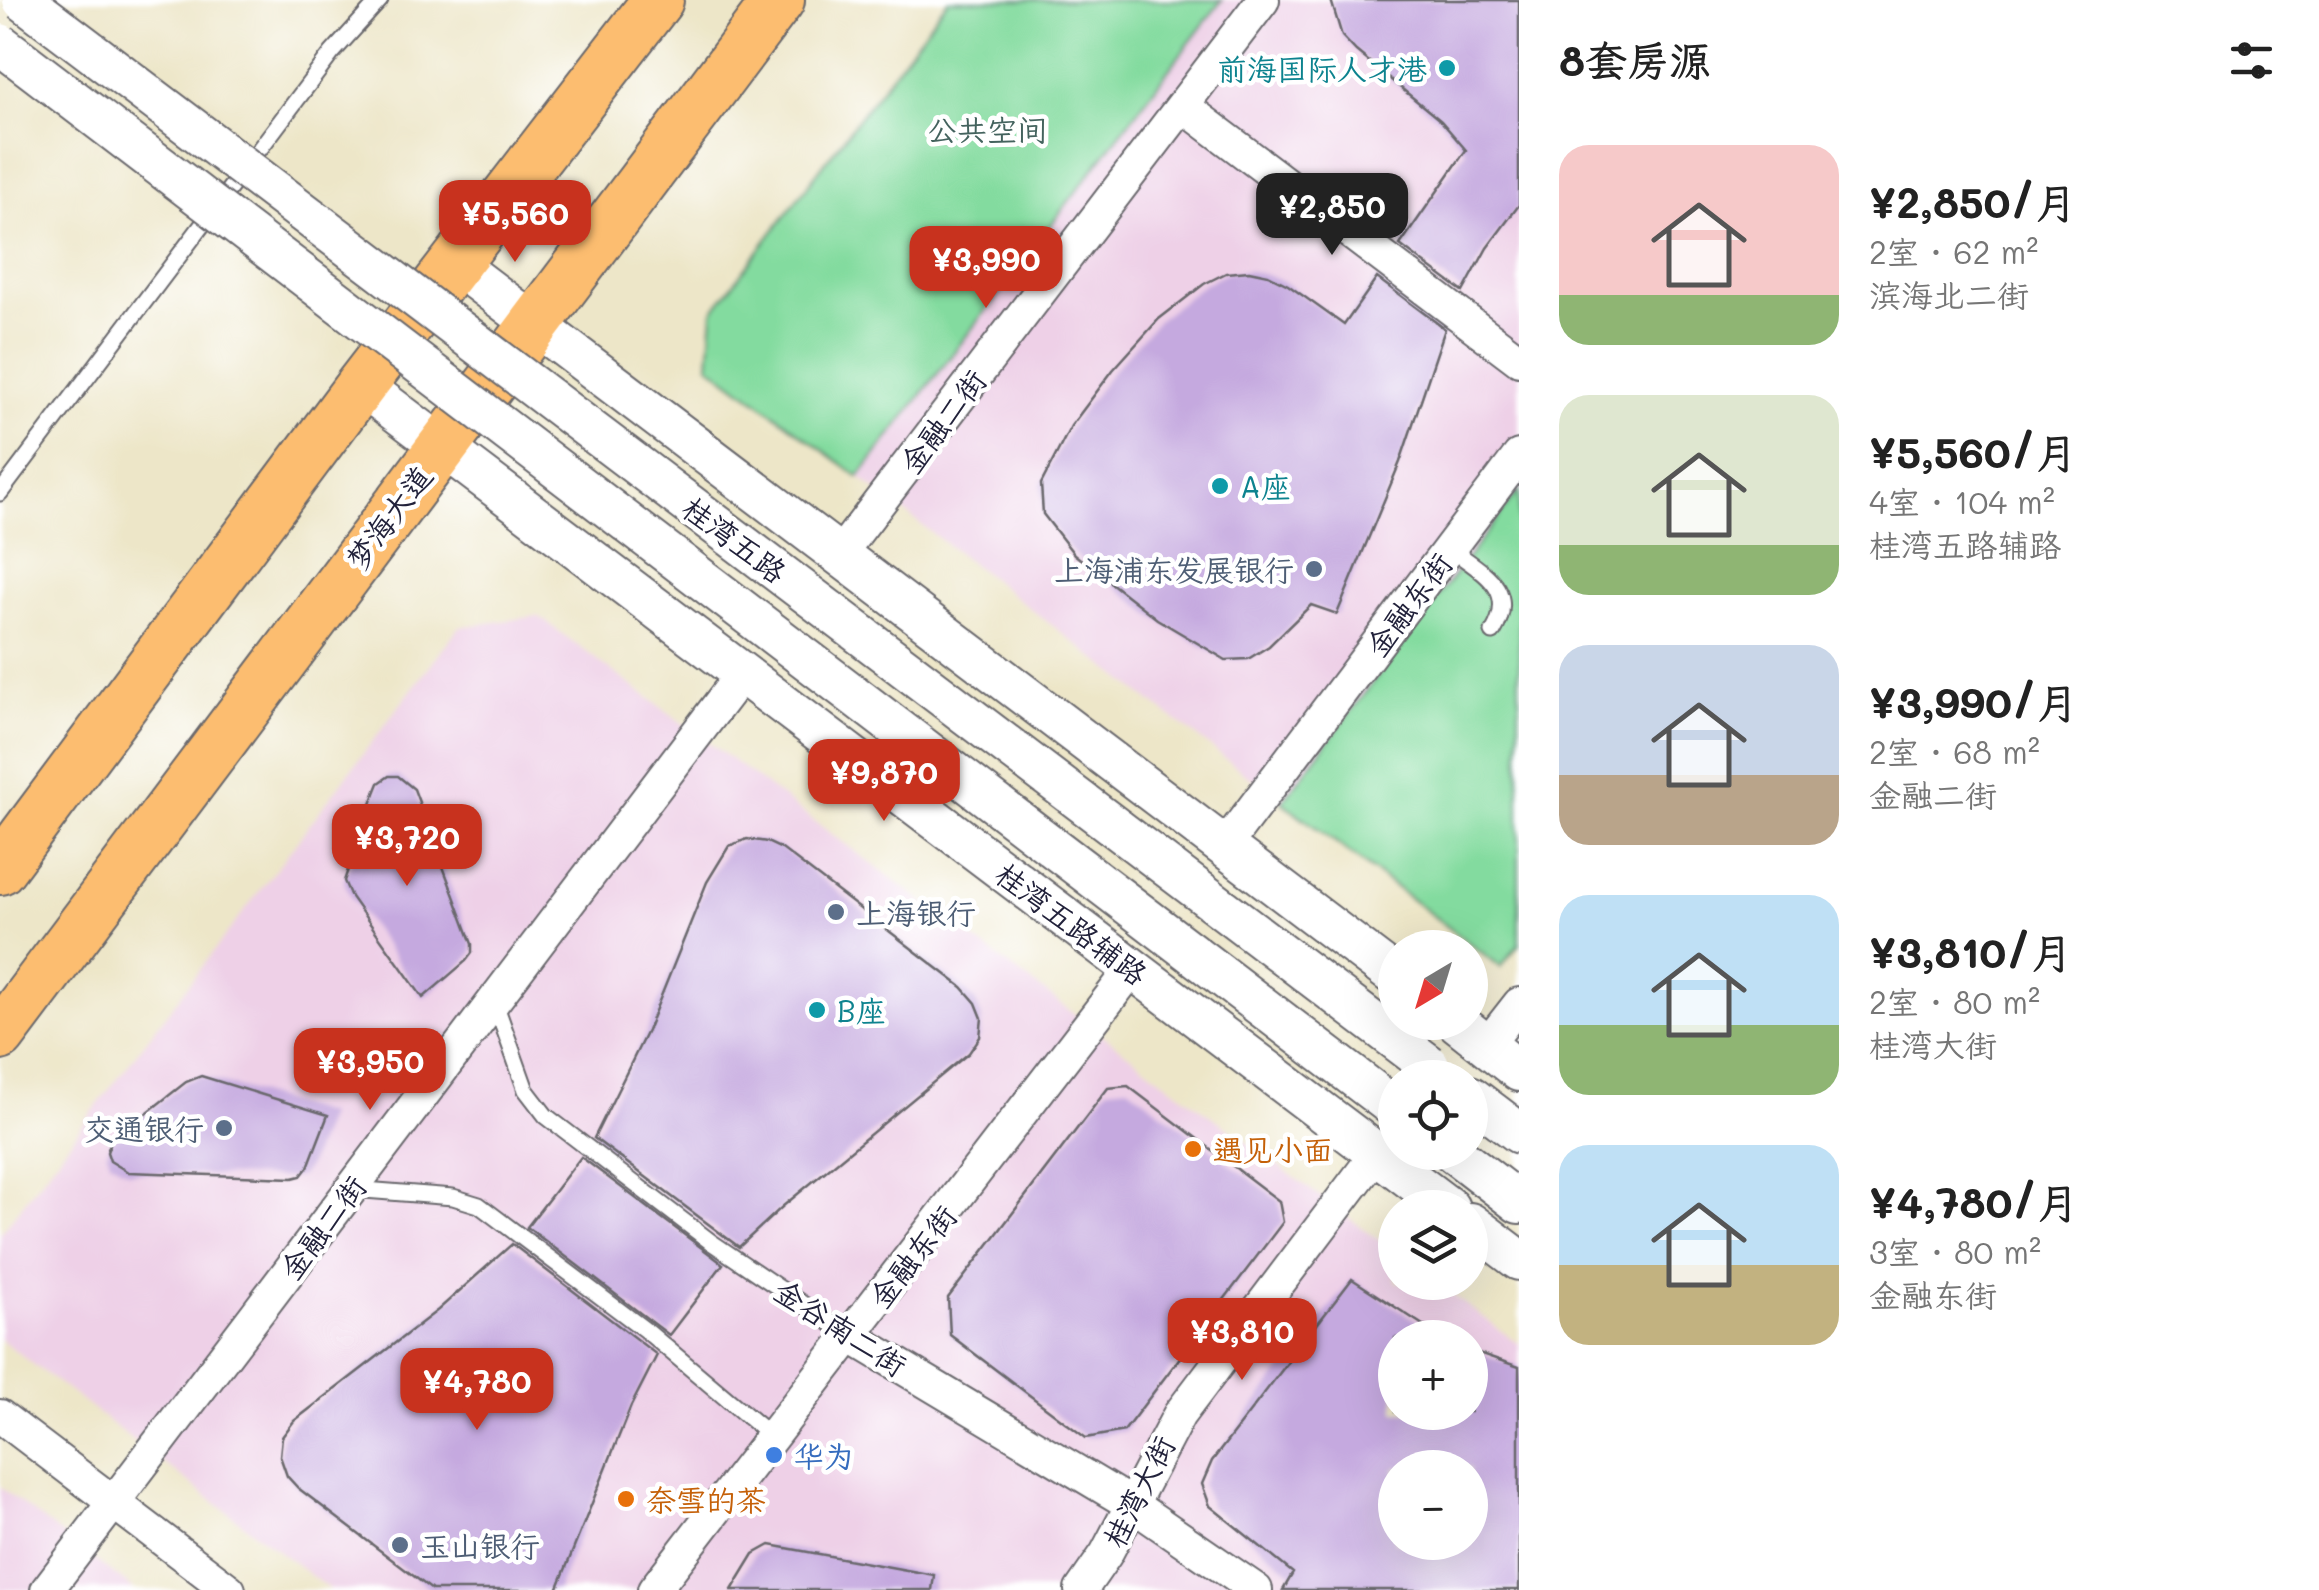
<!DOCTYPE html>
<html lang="zh">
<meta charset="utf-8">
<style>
:root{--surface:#fff;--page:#f2f2f2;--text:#222;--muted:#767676;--accent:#c8321e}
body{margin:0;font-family:Mali,"LXGW WenKai TC",sans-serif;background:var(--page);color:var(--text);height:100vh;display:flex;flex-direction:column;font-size:38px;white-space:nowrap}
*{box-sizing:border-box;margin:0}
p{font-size:32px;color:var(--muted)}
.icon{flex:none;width:55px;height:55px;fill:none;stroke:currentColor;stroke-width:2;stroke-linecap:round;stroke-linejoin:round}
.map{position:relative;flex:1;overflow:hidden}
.panel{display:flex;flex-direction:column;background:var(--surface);width:800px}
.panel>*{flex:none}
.needle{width:65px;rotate:218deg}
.controls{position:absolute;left:1378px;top:930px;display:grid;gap:20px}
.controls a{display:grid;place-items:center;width:110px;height:110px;border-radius:50%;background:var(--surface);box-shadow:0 10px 40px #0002;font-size:50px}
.price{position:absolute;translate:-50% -85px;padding:0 22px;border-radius:20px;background:var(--accent);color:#fff;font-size:32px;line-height:65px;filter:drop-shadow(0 2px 5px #0008)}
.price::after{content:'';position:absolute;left:50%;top:60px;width:30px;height:22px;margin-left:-15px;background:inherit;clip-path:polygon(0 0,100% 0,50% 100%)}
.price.active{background:#222;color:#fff}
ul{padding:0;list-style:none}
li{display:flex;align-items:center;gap:30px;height:250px;padding:0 40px}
li span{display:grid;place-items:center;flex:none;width:280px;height:200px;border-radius:30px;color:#555}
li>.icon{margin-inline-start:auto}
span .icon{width:120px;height:120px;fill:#fffc;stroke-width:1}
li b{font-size:42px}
h2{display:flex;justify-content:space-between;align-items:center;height:120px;padding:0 40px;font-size:42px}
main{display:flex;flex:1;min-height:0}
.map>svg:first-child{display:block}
.built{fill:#eed0e7;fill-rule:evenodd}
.green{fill:#83db9f;stroke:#527e6d;stroke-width:2.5}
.building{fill:#c5a9df;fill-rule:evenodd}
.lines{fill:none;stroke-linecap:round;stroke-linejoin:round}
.service-casing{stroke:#69676c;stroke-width:19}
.minor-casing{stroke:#69676c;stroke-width:36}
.tertiary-casing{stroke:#69676c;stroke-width:44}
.primary-casing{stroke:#69676c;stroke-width:54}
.service{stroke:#fff;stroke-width:15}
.minor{stroke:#fff;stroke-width:32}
.tertiary{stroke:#fff;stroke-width:40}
.primary{stroke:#fcbd6f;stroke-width:50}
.tertiary-bridge-casing{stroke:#69676c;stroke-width:44;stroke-linecap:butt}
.tertiary-bridge{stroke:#fff;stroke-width:40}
.culture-dot{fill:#0f9aa8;stroke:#fff;stroke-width:4}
.service-dot{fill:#5c6f8a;stroke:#fff;stroke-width:4}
.food-dot{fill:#e8710a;stroke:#fff;stroke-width:4}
.shop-dot{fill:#3f7fe0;stroke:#fff;stroke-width:4}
.labels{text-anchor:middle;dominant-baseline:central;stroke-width:9;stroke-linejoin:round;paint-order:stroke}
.culture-label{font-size:30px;fill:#0d838f;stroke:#fff;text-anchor:start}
.park-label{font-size:30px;fill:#44635e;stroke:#fff}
.street-label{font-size:30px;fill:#22223b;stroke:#fff}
.service-label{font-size:30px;fill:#4e5e75;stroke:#fff;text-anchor:end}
.food-label{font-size:30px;fill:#c56008;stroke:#fff;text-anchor:start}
.shop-label{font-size:30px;fill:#366cbe;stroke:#fff;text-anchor:start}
</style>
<main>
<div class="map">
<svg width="1519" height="1590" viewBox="0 0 1519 1590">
<rect width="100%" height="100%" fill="#fff"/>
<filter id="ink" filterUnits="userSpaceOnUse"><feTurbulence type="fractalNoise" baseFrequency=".01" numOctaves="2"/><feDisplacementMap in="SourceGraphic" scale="20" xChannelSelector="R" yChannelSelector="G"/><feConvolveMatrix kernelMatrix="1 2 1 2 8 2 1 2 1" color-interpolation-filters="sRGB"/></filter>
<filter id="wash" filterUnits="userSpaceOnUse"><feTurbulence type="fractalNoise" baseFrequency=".0048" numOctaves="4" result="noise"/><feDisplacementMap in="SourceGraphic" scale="40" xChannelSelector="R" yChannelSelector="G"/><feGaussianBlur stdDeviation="2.25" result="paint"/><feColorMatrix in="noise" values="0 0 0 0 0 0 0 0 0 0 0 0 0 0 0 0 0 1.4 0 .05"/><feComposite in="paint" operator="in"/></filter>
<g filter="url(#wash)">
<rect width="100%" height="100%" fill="#ede6c8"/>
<path class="built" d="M1222 0H1519V490L1282 802 859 477Z
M538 616 1395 1252V1282L1436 1283 1519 1344V1590H330L0 1339V1234L459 627ZM1395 1338H1470V1412H1395ZM1395 1468H1470V1542H1395Z
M0 1487 134 1590H0Z"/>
<path class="green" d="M948 0H1222L859 477 709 365 713 311Z
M1519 490V944L1501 967 1282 802Z"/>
<g id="blocks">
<path class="building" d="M1331 0H1519V205L1487 248 1463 292 1400 245 1466 150 1441 121 1356 51 1342 36Z
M1249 271 1268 275 1288 285 1344 325 1377 278 1445 329 1400 462 1337 614 1311 605 1269 646 1248 659 1226 660 1157 619 1074 554 1043 514 1041 484 1071 426 1113 370 1159 319 1204 284 1226 273Z
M389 776H398L414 789 472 944V953L466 961 423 998 351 897 344 881 375 793 379 783Z
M747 839 767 842 782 849 962 987 976 1003 982 1018 980 1037 969 1053 782 1207 739 1247 594 1138 647 1031 707 882 729 846Z
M201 1076 328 1115 308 1167 301 1176 293 1178 128 1172 110 1161 107 1152 111 1141 186 1082Z
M1128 1086 1279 1201 1283 1222 1124 1431 1086 1438 950 1335 948 1298 1108 1088Z
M581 1157 723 1264 669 1335 527 1227Z
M512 1244 657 1355 631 1406 557 1590H432L298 1488 287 1476 280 1456 282 1437 294 1421 438 1310Z
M1352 1279 1443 1338H1395V1412H1470V1350L1519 1367V1590H1283L1293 1573 1210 1506 1202 1484 1212 1461ZM1395 1468H1470V1542H1395Z
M770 1545 934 1575 932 1590H732L754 1554Z"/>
</g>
</g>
<g filter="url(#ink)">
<use href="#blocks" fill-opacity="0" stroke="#69676c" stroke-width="2.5"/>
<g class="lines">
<g class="service-casing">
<path id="service" d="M0 493 332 53 380 0
M1450 548C1481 572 1519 588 1493 632
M495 1003 526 1090 546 1116 711 1242 850 1336
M352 1189 453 1197 479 1205 649 1333 772 1437"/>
</g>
<g class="minor-casing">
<path id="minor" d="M1183 106 1519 360
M839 555 1263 0
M1224 847 1519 456
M1487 1045 1519 1004
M850 1336 1131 1504 1256 1590
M0 1416 229 1590
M47 1590 742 674
M654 1590 1132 969
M1081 1590 1106 1554 1179 1415 1377 1153"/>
</g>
<g class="tertiary-casing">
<path id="tertiary" d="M454 263 1395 976
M361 385 1449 1208
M1457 1022 1519 1071
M1470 1096 1519 1133
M1453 1152 1519 1203
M1470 1223 1519 1260"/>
</g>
<g class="primary-casing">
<path id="primary" d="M0 869 361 385 658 0
M0 1035 779 0"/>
</g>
<use href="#service" class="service"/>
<use href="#minor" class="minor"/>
<use href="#tertiary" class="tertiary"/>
<use href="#primary" class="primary"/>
<g class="tertiary-bridge-casing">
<path id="tertiary-bridge" d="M23 0 1429 1065
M0 44 1395 1108"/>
</g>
<use href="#tertiary-bridge" class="tertiary-bridge"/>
</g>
</g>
<g class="culture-dot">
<circle cx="1447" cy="68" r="10"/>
<circle cx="1220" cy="486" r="10"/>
<circle cx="817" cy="1010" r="10"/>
</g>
<g class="service-dot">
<circle cx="1314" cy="569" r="10"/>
<circle cx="836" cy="912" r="10"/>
<circle cx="224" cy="1128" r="10"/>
<circle cx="400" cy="1545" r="10"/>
</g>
<g class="food-dot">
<circle cx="1193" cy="1149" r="10"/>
<circle cx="626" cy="1499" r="10"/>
</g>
<circle class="shop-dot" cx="774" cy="1455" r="10"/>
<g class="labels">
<g class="culture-label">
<text x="1427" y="68" text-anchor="end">前海国际人才港</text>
<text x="1240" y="486">A座</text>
<text x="837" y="1010">B座</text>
</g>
<g class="park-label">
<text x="987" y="129">公共空间</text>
</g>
<g class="street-label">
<text transform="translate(942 421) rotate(-53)">金融二街</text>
<text transform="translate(388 517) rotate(-53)">梦海大道</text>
<text transform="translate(735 539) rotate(37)">桂湾五路</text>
<text transform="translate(1408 604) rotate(-53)">金融东街</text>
<text transform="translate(1072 923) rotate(37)">桂湾五路辅路</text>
<text transform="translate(322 1227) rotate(-53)">金融二街</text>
<text transform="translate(912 1256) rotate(-52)">金融东街</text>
<text transform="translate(841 1327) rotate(33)">金谷南二街</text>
<text transform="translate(1138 1491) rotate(-63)">桂湾大街</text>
</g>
<g class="service-label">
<text x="1294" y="569">上海浦东发展银行</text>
<text x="856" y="912" text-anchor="start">上海银行</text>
<text x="204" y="1128">交通银行</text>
<text x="420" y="1545" text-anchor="start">玉山银行</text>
</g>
<g class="food-label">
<text x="1213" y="1149">遇见小面</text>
<text x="646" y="1499">奈雪的茶</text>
</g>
<g class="shop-label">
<text x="794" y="1455">华为</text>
</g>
</g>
</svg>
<div class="controls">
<a><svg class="needle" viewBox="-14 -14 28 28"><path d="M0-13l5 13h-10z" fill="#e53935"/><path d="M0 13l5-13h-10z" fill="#767676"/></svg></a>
<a><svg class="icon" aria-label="locate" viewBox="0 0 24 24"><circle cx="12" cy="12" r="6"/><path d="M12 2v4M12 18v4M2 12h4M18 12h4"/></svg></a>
<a><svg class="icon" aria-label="layers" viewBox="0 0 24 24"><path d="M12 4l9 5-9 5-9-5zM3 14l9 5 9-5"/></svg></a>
<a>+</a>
<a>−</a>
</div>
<b class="price active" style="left:1332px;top:258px">¥2,850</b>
<b class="price" style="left:515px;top:265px">¥5,560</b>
<b class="price" style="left:986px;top:311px">¥3,990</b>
<b class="price" style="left:884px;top:824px">¥9,870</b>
<b class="price" style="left:407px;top:889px">¥3,720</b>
<b class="price" style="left:370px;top:1113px">¥3,950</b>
<b class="price" style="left:1242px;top:1383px">¥3,810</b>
<b class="price" style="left:477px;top:1433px">¥4,780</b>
</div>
<section class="panel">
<h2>8套房源<svg class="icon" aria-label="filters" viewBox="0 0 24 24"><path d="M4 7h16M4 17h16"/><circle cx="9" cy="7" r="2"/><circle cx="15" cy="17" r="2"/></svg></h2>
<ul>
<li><span style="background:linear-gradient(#f6c9c9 75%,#8fb573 0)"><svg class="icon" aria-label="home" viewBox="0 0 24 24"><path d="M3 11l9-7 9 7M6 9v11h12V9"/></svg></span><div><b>¥2,850/月</b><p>2室 · 62 m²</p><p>滨海北二街</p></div></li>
<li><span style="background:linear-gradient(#dfe7d0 75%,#8fb573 0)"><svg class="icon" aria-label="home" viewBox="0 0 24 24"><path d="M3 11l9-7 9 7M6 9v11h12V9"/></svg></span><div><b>¥5,560/月</b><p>4室 · 104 m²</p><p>桂湾五路辅路</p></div></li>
<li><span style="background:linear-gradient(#c9d6e8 65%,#b9a48a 0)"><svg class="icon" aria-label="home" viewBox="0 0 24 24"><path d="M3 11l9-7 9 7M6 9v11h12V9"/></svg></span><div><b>¥3,990/月</b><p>2室 · 68 m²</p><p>金融二街</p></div></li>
<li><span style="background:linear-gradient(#bfe0f5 65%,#8fb573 0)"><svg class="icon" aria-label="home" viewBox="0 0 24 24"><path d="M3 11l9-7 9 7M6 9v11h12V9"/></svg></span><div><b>¥3,810/月</b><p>2室 · 80 m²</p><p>桂湾大街</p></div></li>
<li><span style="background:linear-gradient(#bfe0f5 60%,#c2b280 0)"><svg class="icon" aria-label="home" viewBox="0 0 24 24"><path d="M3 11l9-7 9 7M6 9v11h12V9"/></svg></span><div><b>¥4,780/月</b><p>3室 · 80 m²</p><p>金融东街</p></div></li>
</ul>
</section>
</main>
